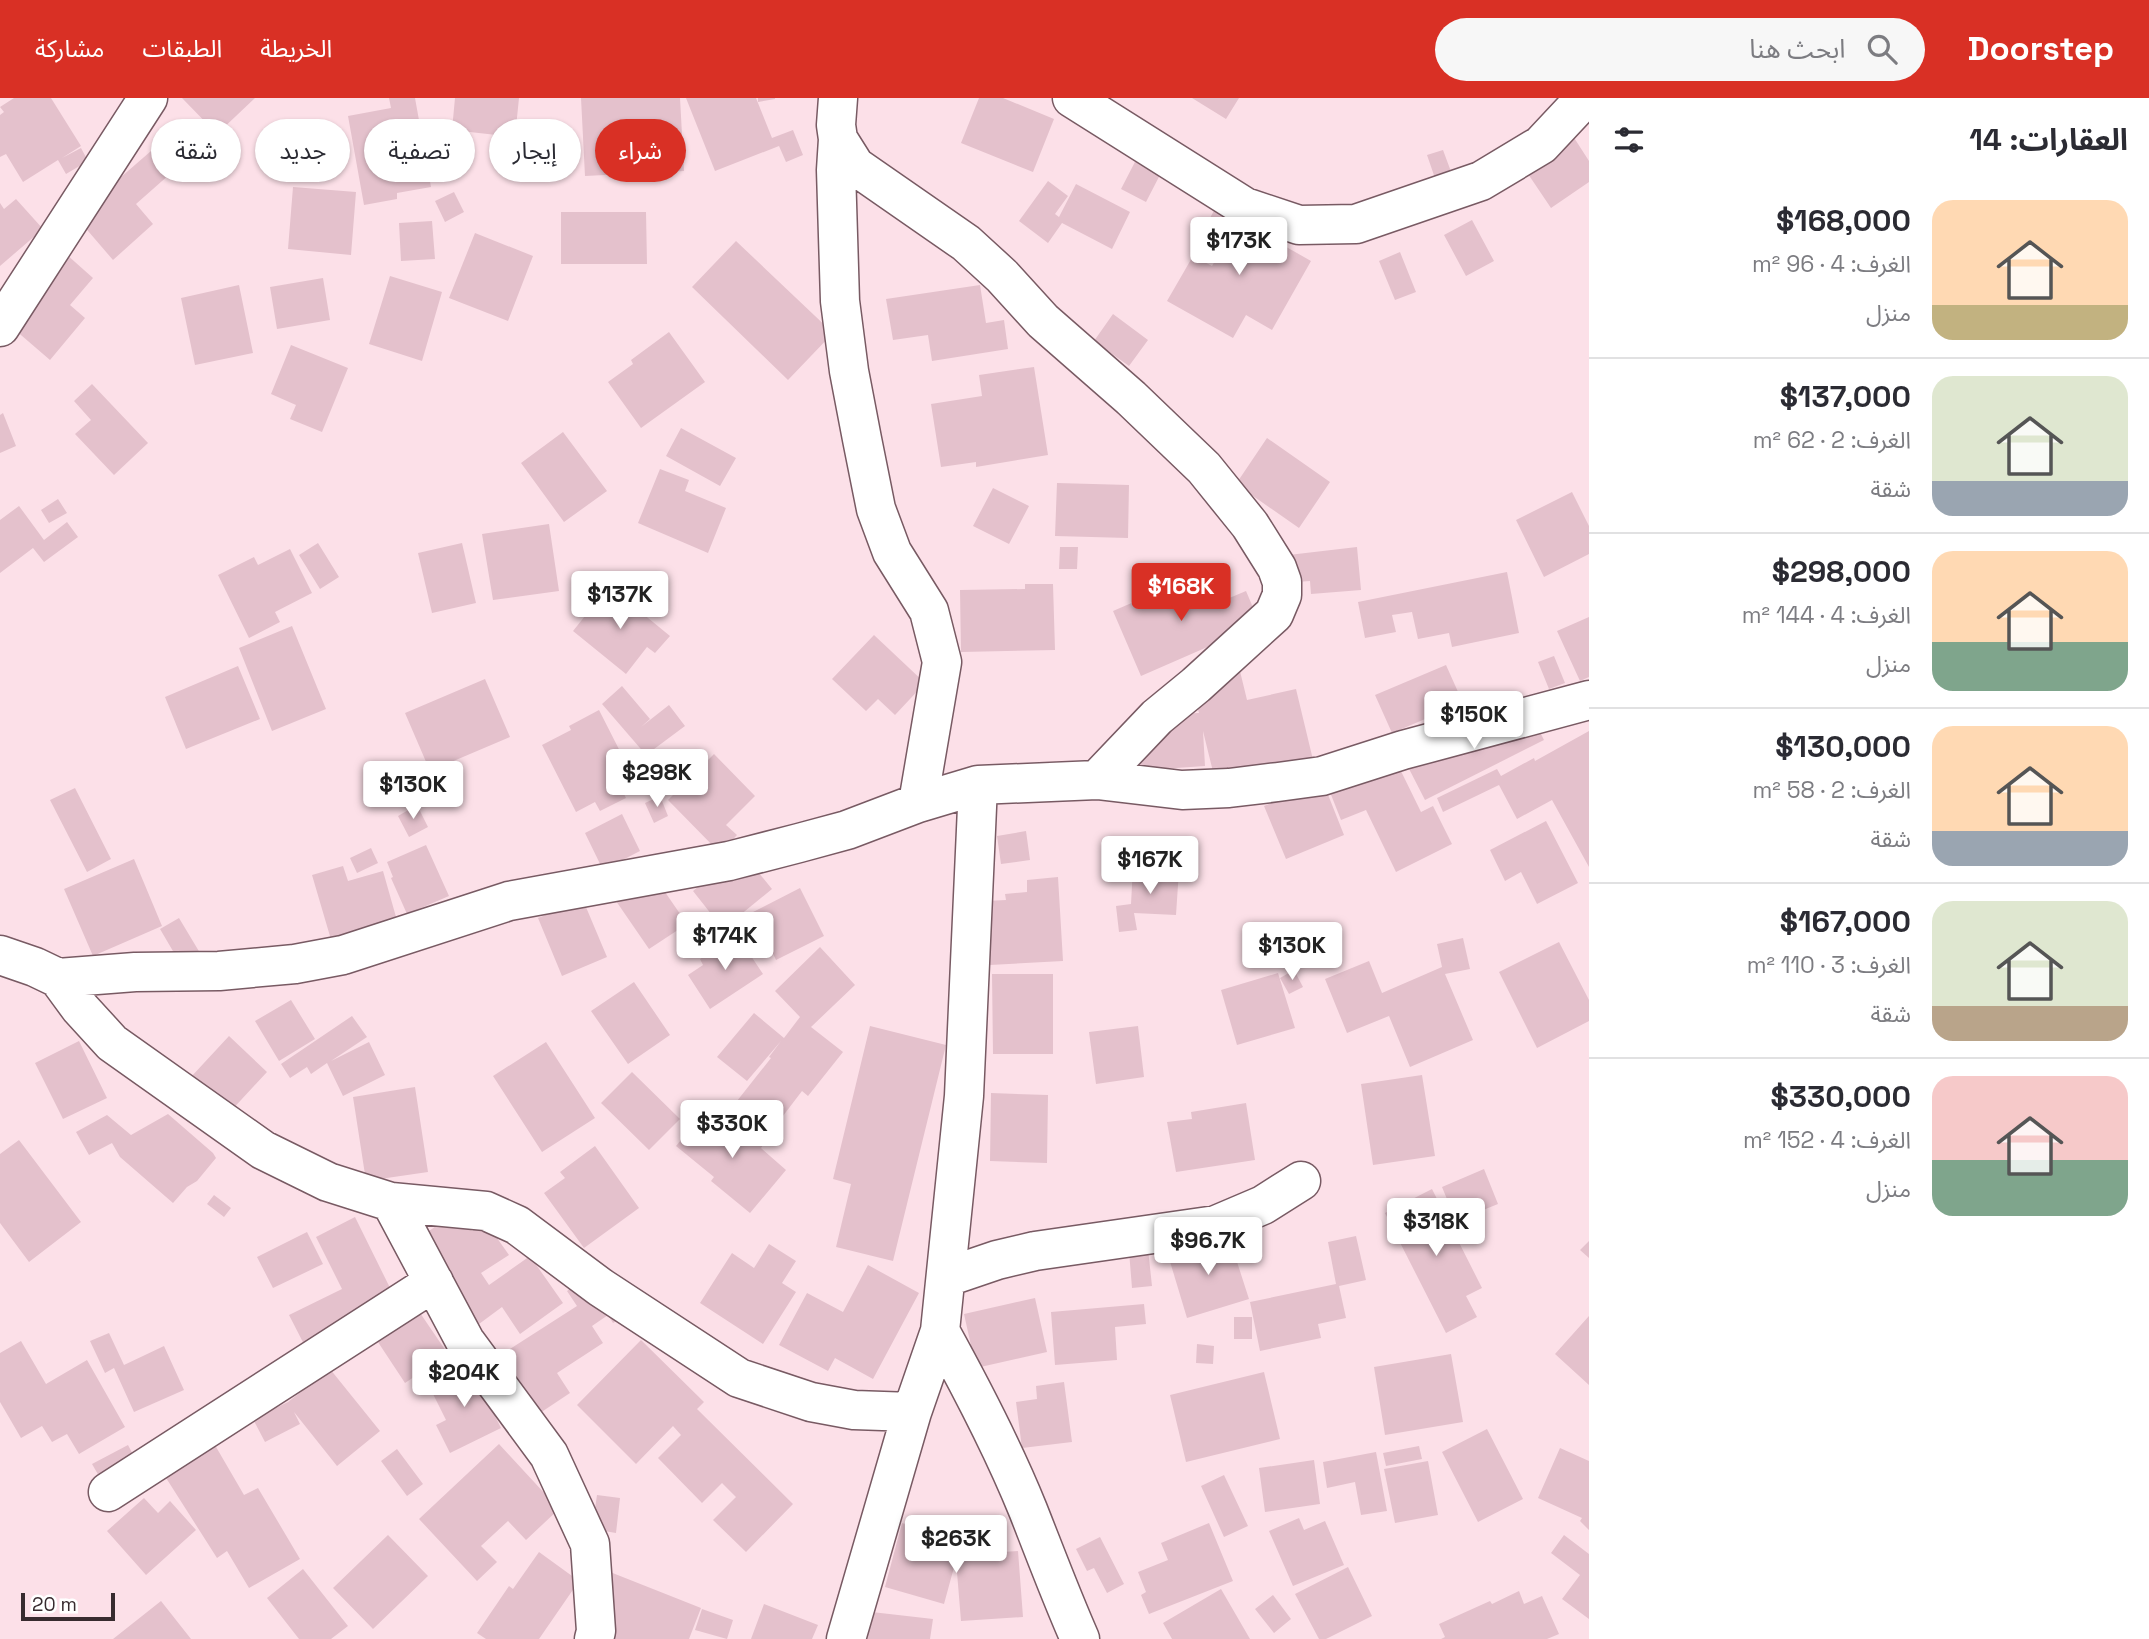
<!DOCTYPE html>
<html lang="ar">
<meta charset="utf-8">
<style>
:root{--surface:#fff;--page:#f7f7f7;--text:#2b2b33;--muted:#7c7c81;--line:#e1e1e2;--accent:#d93025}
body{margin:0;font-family:"Space Grotesk","Noto Sans Arabic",sans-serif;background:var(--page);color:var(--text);direction:rtl;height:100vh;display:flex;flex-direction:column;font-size:26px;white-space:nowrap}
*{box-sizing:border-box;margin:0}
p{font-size:23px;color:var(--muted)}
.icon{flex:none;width:38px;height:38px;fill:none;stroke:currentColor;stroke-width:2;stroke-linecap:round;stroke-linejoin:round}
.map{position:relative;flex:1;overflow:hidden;direction:ltr}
.sheet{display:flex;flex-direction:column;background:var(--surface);width:560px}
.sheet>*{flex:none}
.hud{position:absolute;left:21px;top:21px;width:665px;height:63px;direction:rtl;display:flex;gap:14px}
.scale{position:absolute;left:21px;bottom:18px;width:94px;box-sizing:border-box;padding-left:7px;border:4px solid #382b2f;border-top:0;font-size:19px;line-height:24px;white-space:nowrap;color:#382b2f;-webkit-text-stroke:5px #fff;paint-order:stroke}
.price{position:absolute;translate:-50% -60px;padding:0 16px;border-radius:7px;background:#fff;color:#222;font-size:23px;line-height:46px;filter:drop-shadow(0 2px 4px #0008)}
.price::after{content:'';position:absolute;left:50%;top:42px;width:21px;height:16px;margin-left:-10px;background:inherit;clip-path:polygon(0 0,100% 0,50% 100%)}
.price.selected{background:var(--accent);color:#fff}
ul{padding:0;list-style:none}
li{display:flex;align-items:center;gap:21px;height:175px;padding:0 21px}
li+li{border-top:2px solid var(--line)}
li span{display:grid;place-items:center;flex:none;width:196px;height:140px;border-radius:21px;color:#555}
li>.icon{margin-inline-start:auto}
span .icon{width:84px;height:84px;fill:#fffc;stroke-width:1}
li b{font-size:30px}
h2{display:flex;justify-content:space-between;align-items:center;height:84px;padding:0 21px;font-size:30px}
.pill{padding:0 24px;border-radius:32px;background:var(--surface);box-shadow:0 2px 5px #0004;font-size:24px;line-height:63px}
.pill.selected{background:var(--accent);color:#fff}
header{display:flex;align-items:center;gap:42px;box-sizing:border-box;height:98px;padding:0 35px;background:var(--accent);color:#fff}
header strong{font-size:33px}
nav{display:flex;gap:38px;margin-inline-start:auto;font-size:24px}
.search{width:490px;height:63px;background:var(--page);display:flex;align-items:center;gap:18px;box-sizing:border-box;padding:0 24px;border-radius:38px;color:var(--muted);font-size:26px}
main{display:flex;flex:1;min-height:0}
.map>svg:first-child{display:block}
.building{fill:#e4c1cc}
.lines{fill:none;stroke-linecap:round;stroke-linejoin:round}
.street-casing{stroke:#785a63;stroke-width:41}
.secondary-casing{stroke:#785a63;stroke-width:41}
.street{stroke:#fff;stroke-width:38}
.secondary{stroke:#fff;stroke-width:38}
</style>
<header>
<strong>Doorstep</strong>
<div class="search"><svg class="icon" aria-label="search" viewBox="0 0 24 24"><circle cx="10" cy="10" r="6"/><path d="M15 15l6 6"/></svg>ابحث هنا</div>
<nav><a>الخريطة</a><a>الطبقات</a><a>مشاركة</a></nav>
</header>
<main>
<section class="sheet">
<h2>العقارات: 14<svg class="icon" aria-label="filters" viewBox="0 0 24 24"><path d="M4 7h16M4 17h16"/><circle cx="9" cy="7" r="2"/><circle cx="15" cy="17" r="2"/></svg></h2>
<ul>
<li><span style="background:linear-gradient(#ffd9b3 75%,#c2b280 0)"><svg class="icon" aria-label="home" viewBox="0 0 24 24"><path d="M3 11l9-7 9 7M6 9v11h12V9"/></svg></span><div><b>$168,000</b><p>الغرف: 4 · 96 m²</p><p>منزل</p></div></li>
<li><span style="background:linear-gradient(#dfe7d0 75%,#9aa5b1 0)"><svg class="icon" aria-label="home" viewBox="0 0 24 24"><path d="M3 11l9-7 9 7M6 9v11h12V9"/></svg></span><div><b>$137,000</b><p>الغرف: 2 · 62 m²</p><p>شقة</p></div></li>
<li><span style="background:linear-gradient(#ffd9b3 65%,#7fa58c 0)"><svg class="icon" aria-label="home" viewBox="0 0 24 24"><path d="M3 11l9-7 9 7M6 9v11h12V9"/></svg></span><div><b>$298,000</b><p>الغرف: 4 · 144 m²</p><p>منزل</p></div></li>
<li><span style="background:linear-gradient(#ffd9b3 75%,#9aa5b1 0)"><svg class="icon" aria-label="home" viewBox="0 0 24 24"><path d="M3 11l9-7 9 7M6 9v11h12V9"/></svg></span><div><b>$130,000</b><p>الغرف: 2 · 58 m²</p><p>شقة</p></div></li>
<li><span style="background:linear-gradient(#dfe7d0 75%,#b9a48a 0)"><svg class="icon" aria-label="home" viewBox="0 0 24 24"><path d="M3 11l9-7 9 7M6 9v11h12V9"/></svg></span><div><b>$167,000</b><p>الغرف: 3 · 110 m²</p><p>شقة</p></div></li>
<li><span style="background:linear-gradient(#f6c9c9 60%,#7fa58c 0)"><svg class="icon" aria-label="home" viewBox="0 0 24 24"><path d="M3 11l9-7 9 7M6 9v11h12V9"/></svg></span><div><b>$330,000</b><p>الغرف: 4 · 152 m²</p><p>منزل</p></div></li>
</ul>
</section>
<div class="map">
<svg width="1589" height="1541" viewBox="0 0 1589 1541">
<rect width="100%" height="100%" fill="#fce0e8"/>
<path class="building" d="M14 0H51L81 48 62 60 81 50 88 63 66 76 58 62 23 84 6 56 0 59V17L4 14 0 9Z
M182 0H255L217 36Z
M389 0H415L431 89 397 95V101L364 107 348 18 391 10Z
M455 0H519L515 39 452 32Z
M581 0H680L684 73 585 78Z
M686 0H756L772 40 793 32 803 57 786 64 779 48 715 73Z
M758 0H775V1L758 4Z
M979 0H1003L1054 21 1033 74 961 45Z
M1192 0H1239L1226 21Z
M1571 35 1589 63V84L1551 110 1522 67Z
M1443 52 1453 79 1437 86 1427 57Z
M151 53 170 76 136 106 153 126 113 162 70 112 113 86Z
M1137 60 1162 73 1146 104 1121 91Z
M1048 83 1068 98 1055 116 1059 119 1076 86 1130 114 1112 151 1062 125 1048 145 1019 123Z
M293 89 356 94 351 157 288 151Z
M454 94 464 114 445 124 435 103Z
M16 101 43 131 0 168V105L4 111Z
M1216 109 1311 163 1272 232 1246 217 1233 240 1167 203 1193 158 1212 168 1221 153 1199 140Z
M561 114H646L647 166H561Z
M1472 122 1494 163 1466 178 1444 137Z
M432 123 435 161 401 163 399 125Z
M475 135 533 158 508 223 449 200Z
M736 143 833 235 788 282 692 189Z
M1400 154 1416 194 1395 202 1379 163Z
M66 156 93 180 70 207 85 220 50 262 7 225Z
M390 178 442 194 422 263 369 246Z
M323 180 330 222 277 231 270 189Z
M239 187 253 255 195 267 181 200Z
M980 187 986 225 1004 222 1008 251 932 263 928 237 893 242 886 201Z
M1113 216 1148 242 1129 268 1094 243Z
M669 234 705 284 641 330 608 284 633 266 631 262Z
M291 247 348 270 322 334 290 321 296 307 271 296Z
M1034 269 1048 357 976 369V364L941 369 931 306 982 298 979 277Z
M92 286 148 345 114 377 75 336 91 322 74 303Z
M3 315 16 348 0 355V317Z
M681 330 736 360 720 388 666 358Z
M563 334 607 393 564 424 521 365Z
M1267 340 1330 384 1299 430 1236 386Z
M660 371 689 382 685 393 726 410 708 455 638 425Z
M1057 385 1129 387 1128 440 1055 438Z
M993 390 1029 408 1009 446 973 428Z
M1572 394 1589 428V456L1544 479 1516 422Z
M58 401 67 415 49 425 41 412Z
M19 408 44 442 67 424 78 439 44 464 33 450 0 475V422Z
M549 426 559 493 493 502 482 436Z
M318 445 339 479 320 491 299 457Z
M462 445 476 505 432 515 418 455Z
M1060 449H1078L1077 471H1059Z
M1357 449 1361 492 1311 496 1310 483 1283 485 1280 458Z
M290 451 312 495 275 514 280 524 249 540 218 477 254 459 258 467Z
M1507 474 1519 535 1452 549 1449 535 1418 541 1412 514 1392 517 1396 534 1365 540 1358 504Z
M1201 475 1215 506 1246 493 1260 526 1141 578 1113 513Z
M1025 486H1053L1055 552 961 554 960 492 1025 491Z
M609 488 670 538 655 555 647 549 626 576 573 533Z
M1589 519V579L1580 583 1557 533Z
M292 528 326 611 272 633 239 550Z
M874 537 925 585 895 617 878 601 866 613 832 581Z
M1554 558 1565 585 1549 591 1538 564Z
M1446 567 1463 605 1392 635 1375 597Z
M238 568 260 621 186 651 165 599Z
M1239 569 1247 602 1296 591 1314 666 1217 690 1203 633 1205 668 1133 673 1154 617 1199 615 1194 596Z
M485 581 510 639 430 673 405 615Z
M622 588 650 621 641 629 669 607 685 628 646 657 602 606Z
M1525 604 1544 642 1425 702 1405 663Z
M599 612 627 667 613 674 626 700 600 713 595 704 576 714 542 647 571 632 569 628Z
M1589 633V769L1552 702 1517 721 1499 687 1443 714 1437 700 1497 671 1501 678 1534 660 1535 663Z
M714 656 755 698 726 727 737 737 720 755 668 702Z
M1397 665 1421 714 1433 708 1452 746 1396 774 1366 712 1341 722 1326 684Z
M1323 684 1344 737 1286 761 1264 708Z
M75 690 111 761 87 774 50 702Z
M660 698 668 718 654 725 645 705Z
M417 707 428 729 409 739 398 718Z
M622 716 640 753 603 772 585 735Z
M1546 723 1578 785 1537 806 1521 774 1505 783 1490 752Z
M1026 733 1030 762 1001 766 997 738Z
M426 747 449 798 407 816 391 780 393 779 387 764Z
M371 750 378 765 357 775 350 760Z
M741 753 772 791 723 831 693 793Z
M134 761 162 828 93 858 64 791Z
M343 768 348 783 383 773 398 826 332 845 312 777Z
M1133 769 1179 772 1176 817 1134 815 1137 832 1119 834 1116 808 1131 806Z
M654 778 687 826 649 851 616 803Z
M1058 779 1063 863 990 867 986 803 1006 802 1005 796 1027 794V782Z
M800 790 824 838 776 862 753 814Z
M583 802 607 859 562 878 538 820Z
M179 820 206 865 187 877 160 831Z
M737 837 763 876 710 911 688 877 703 867 700 861Z
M1463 840 1470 871 1445 876 1473 942 1410 969 1389 918 1347 935 1325 881 1369 863 1382 895 1442 869 1437 846Z
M1559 844 1589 902V923L1537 950 1499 874Z
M820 849 855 887 811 929 843 954 808 998 802 993 773 1031 737 1003 771 960 769 959 781 943 747 983 717 959 754 915 784 940 800 919 775 893Z
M1294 872 1303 889 1289 896 1280 880Z
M1278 875 1295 930 1237 947 1221 892Z
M992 876H1053V956H993Z
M634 884 670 937 628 966 591 913Z
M291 902 315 941 279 963 255 923Z
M352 918 367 939 331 963 369 944 385 977 343 998 327 965 311 976 307 969 290 980 281 966Z
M870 928 946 947 893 1163 836 1149 851 1086 833 1081Z
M1138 928 1144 979 1096 986 1089 934Z
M229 938 267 974 229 1015 191 979Z
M79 943 107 1000 63 1021 35 965Z
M546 944 595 1020 542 1054 493 978Z
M632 974 680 1021 649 1052 601 1005Z
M1422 977 1435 1058 1373 1067 1361 986Z
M415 989 428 1074 366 1083 353 999Z
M991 995 1048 997 1047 1065 990 1063Z
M1246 1005 1255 1062 1176 1074 1167 1024 1192 1021 1191 1014Z
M703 1015 720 1031 730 1019 763 1047 761 1050 786 1072 750 1115 711 1083 714 1079 676 1048Z
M168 1016 213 1055 216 1060 197 1083 187 1089 173 1105 120 1059 112 1045 89 1057 76 1034 107 1017 131 1037Z
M19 1042 81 1124 29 1164 0 1125V1056Z
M595 1048 639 1110 584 1150 544 1095 565 1080 560 1074Z
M1484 1071 1498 1106 1456 1123 1442 1089Z
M1432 1091 1482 1190 1466 1198 1477 1219 1446 1235 1385 1115Z
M214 1097 231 1110 224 1119 207 1106Z
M457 1113 472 1133 485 1123 509 1157 481 1175 489 1187 530 1158 563 1205 520 1236 502 1209 479 1226 418 1141Z
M355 1119 395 1200 307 1252 289 1217 342 1191 316 1139Z
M307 1134 323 1166 273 1190 257 1159Z
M1356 1138 1366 1182 1339 1188 1346 1220 1318 1226 1321 1240 1260 1253 1250 1204 1336 1186 1328 1144Z
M1229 1139 1249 1201 1187 1220 1168 1157Z
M1589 1143V1160L1580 1152Z
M769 1146 796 1163 782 1185 796 1194 763 1246 700 1205 732 1155 754 1170Z
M1148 1151 1152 1188 1132 1190 1129 1153Z
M868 1167 919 1195 873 1281 835 1260 828 1273 779 1247 807 1195 843 1214Z
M597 1172 627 1217 613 1225 608 1217 592 1228 603 1245 557 1275 570 1295 537 1317 499 1258 577 1208 567 1193Z
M1035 1200 1047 1254 976 1270 964 1216Z
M1144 1206 1146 1226 1115 1229 1117 1262 1055 1267 1051 1214Z
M416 1209 448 1256 405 1285 374 1238Z
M1589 1218V1287L1555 1256Z
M1234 1219H1252V1241H1234Z
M109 1235 124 1267 164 1248 184 1292 134 1314 114 1270 105 1275 90 1243Z
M641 1242 704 1304 697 1311 793 1406 746 1454 713 1422 736 1399 722 1385 702 1405 658 1360 681 1337 673 1328 636 1366 577 1307Z
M21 1243 46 1286 87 1262 125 1329 79 1356 67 1336 52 1344 42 1328 21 1340 0 1304V1255Z
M1197 1246 1214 1248 1213 1266 1196 1265Z
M1451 1256 1463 1324 1385 1337 1374 1269Z
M477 1266 488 1304 501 1330 450 1355 436 1327 446 1322 430 1290Z
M330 1271 380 1333 337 1368 294 1314 300 1326 265 1344 253 1321 288 1304Z
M1264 1274 1280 1341 1186 1364 1170 1297Z
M1064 1284 1072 1344 1022 1350 1016 1304 1037 1301 1036 1288Z
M1487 1331 1523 1401 1478 1424 1442 1354Z
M212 1342 244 1397 258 1390 300 1461 249 1490 227 1453 217 1460 161 1372Z
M499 1346 559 1411 526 1442 508 1423 481 1448 497 1464 477 1483 419 1421Z
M128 1347 138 1366 103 1385 92 1366Z
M1419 1348 1422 1361 1386 1368 1383 1355Z
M1560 1350 1589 1363V1432L1580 1423 1582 1420 1538 1400Z
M397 1351 423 1386 407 1398 381 1363Z
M1376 1354 1387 1413 1361 1417 1355 1384 1327 1390 1323 1364Z
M1314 1362 1320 1406 1265 1414 1259 1370Z
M1428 1363 1438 1417 1395 1425 1384 1371Z
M1224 1377 1248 1428 1224 1439 1201 1388Z
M597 1397 620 1400 616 1435 592 1431Z
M144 1400 158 1415 170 1403 196 1432 146 1477 107 1433Z
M1299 1420 1304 1432 1325 1423 1344 1467 1293 1488 1269 1433Z
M1000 1421 1002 1446 975 1449 972 1424Z
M902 1425 961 1442 957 1457 1018 1453 1023 1519 961 1523 956 1462 944 1506 885 1489Z
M1209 1425 1233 1483 1149 1516 1141 1497 1146 1494 1138 1474 1168 1462 1161 1445Z
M388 1437 428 1478 373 1531 333 1490Z
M1564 1437 1589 1456V1521L1562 1501 1580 1477 1551 1455Z
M1100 1439 1124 1486 1107 1495 1094 1470 1087 1473 1076 1451Z
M539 1454 579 1483 539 1541H486L477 1535 509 1488 513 1491Z
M1348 1469 1372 1518 1326 1541H1319L1295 1496Z
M303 1471 348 1528 331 1541H299L267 1500Z
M605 1472 701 1510 689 1541H591Z
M1221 1491 1250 1541H1172L1163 1525Z
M1519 1493 1524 1506 1542 1498 1559 1536 1547 1541H1441L1445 1539 1439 1526 1490 1503 1492 1506Z
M1273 1497 1291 1521 1274 1535 1255 1511Z
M161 1503 191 1541H113Z
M764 1506 818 1527 812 1541H751Z
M702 1511 733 1522 727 1541 695 1532Z
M863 1513 933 1521 930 1541H860Z"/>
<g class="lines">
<g class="street-casing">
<path id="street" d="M838 0 836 27 838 41 855 68 966 145 1002 178 1043 223 1131 300 1204 370 1250 427 1277 470 1282 484V497L1274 516 1196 587 1157 619 1097 682
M1072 0 1245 109 1299 127 1356 126 1481 83 1541 47 1585 0
M838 41 836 72 840 203 849 273 862 341 876 411 892 454 929 513 942 564 918 705
M0 857 35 869 58 880 80 910 112 945 263 1052 328 1084 391 1104 486 1113 517 1127 600 1189 739 1280 811 1304 854 1312 912 1314
M58 880 135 874 219 873 295 866 343 857 509 803 729 763 799 745 847 732 918 705 978 687
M391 1104 465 1243 549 1357 590 1446 596 1533 594 1541
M947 1179 997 1162 1035 1153 1216 1127 1263 1107 1301 1083
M940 1233C972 1291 1003 1350 1028 1412 1045 1455 1061 1498 1080 1541
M108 1394 434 1184
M846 1541 912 1314 940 1233 964 998 978 687 1097 682 1182 692 1229 690 1278 684 1322 678 1403 652 1589 602"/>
</g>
<g class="secondary-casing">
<path id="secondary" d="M0 229 148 0"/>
</g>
<use href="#street" class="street"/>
<use href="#secondary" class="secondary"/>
</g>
</svg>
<div class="scale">20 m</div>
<b class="price" style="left:1239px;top:179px">$173K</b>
<b class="price selected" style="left:1181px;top:525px">$168K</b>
<b class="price" style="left:620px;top:533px">$137K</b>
<b class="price" style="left:1474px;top:653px">$150K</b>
<b class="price" style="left:657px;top:711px">$298K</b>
<b class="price" style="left:413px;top:723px">$130K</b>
<b class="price" style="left:1150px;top:798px">$167K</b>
<b class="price" style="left:725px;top:874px">$174K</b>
<b class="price" style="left:1292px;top:884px">$130K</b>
<b class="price" style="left:732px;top:1062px">$330K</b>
<b class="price" style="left:1436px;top:1160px">$318K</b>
<b class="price" style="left:1208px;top:1179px">$96.7K</b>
<b class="price" style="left:464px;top:1311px">$204K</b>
<b class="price" style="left:956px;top:1477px">$263K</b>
<div class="hud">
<a class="pill selected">شراء</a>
<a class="pill">إيجار</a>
<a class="pill">تصفية</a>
<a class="pill">جديد</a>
<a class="pill">شقة</a>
</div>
</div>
</main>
